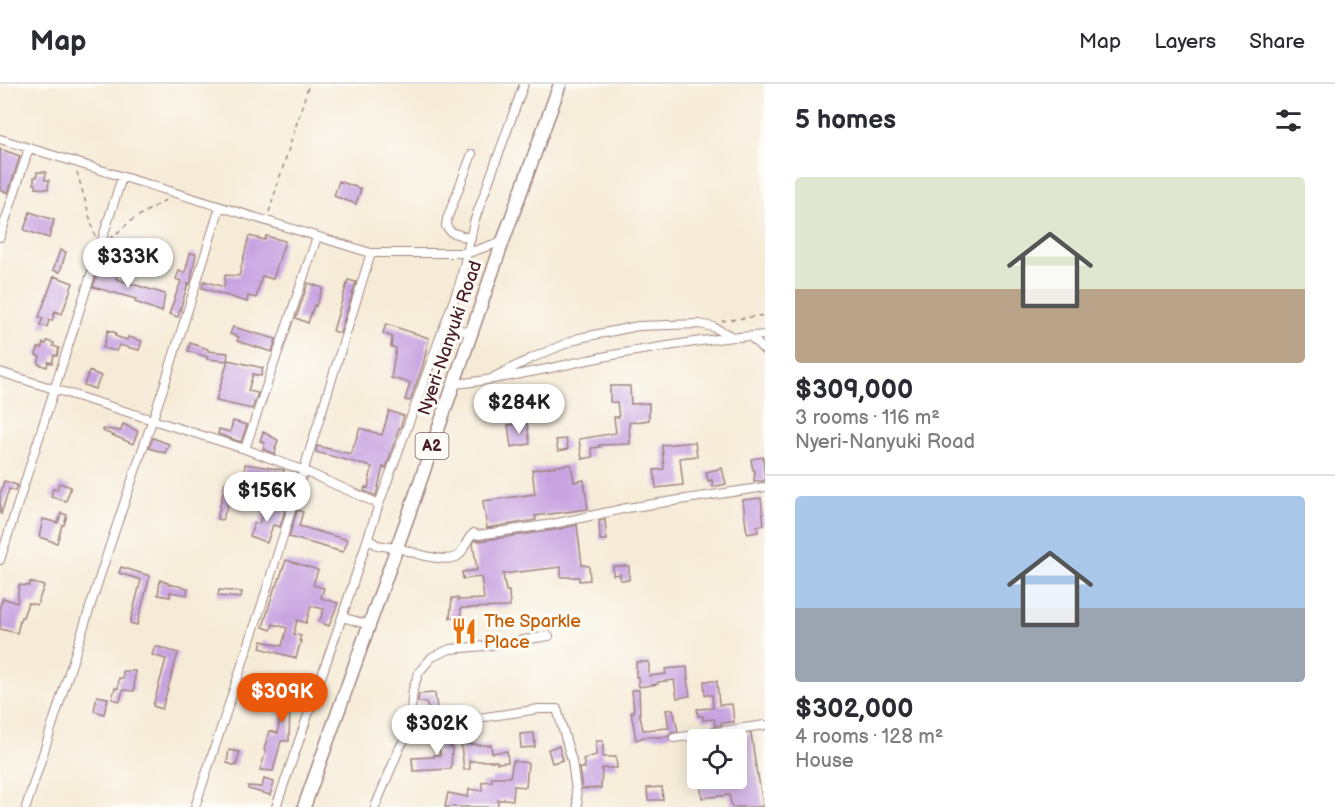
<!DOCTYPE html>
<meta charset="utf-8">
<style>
:root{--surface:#fff;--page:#f7f7f7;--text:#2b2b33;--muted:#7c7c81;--line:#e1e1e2;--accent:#ea580c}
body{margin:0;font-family:"Balsamiq Sans",sans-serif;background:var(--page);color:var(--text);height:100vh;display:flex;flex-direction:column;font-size:22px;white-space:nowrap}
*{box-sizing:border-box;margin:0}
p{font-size:20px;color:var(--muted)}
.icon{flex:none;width:33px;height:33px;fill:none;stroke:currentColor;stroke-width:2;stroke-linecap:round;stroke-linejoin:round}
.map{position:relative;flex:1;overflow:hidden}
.side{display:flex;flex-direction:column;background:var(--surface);width:570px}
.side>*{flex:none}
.controls{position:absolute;left:687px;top:645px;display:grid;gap:12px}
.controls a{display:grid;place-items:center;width:60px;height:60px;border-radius:6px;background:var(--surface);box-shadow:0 3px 15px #0003;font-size:30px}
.price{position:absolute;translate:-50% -51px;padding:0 14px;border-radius:21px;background:#fff;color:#222;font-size:20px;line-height:39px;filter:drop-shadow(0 2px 3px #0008)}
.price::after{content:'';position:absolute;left:50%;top:36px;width:18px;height:14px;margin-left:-9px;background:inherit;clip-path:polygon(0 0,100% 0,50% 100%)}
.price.on{background:var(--accent);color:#fff}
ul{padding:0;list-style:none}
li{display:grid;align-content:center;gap:12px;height:318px;padding:0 30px}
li+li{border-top:2px solid var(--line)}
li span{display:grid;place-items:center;height:186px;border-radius:6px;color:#555}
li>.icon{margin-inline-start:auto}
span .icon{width:108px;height:108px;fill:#fffc;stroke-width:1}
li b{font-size:26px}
h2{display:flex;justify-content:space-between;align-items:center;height:72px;padding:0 30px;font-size:26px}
header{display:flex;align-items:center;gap:36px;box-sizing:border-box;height:84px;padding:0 30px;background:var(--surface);border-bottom:2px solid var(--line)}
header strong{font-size:28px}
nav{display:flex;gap:33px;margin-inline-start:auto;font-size:21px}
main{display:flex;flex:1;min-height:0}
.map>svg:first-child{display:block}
.building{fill:#c8a3e1}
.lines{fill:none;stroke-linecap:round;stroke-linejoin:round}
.minor-casing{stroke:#a08581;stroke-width:10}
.highway-casing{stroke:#a08581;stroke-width:15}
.path{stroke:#a08581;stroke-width:1.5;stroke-dasharray:4.5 4.5;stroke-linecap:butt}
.minor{stroke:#fff;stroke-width:8}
.highway{stroke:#fff;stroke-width:12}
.labels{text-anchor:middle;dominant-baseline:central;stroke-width:6;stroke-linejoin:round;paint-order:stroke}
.shield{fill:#fdfcf7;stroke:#806168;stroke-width:1.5}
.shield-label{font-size:16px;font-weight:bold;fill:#4a1f2b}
.street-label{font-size:18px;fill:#4a1f2b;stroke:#fdfcf7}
.food-label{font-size:18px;fill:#c56008;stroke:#fdfcf7;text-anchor:start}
</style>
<header>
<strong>Map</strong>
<nav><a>Map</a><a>Layers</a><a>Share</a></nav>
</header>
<main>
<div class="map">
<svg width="765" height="723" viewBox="0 0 765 723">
<rect width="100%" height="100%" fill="#fdfcf7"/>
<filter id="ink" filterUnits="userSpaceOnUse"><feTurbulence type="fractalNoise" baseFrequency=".0167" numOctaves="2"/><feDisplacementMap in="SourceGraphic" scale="12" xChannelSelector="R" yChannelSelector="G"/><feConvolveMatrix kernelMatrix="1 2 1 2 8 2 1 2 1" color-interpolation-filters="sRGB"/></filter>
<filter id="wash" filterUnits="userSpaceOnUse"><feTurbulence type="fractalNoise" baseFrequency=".008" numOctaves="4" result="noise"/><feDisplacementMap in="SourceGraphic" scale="24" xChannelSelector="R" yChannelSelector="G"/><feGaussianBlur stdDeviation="1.35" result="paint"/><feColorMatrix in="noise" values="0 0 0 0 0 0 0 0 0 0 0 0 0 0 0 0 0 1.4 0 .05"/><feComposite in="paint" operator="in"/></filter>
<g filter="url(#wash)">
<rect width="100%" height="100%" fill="#f6ebd7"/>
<g id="blocks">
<path class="building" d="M0 65 20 72 8 109 0 106Z
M37 88H46L45 96H49L48 105 36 104V100H34V93H37Z
M339 97 361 105 356 120 334 112Z
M30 128 54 136 49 154 24 146Z
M249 152 265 156 266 152 285 157 273 195 262 192 256 214 248 212 247 218 202 204 204 197 224 203 225 191 239 192Z
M60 166 66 168 60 188 53 186Z
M190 169 196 170 191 196 190 200 188 199 178 233 169 230 181 197 176 195 179 187 185 189Z
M101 180 118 185 116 195 165 210 162 228 135 218 136 215 93 203Z
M54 192 73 199 62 230 55 227 52 237 49 236 47 243 40 241 43 234 39 233Z
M348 196 356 198 340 249 333 247Z
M308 199 323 204 316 222 314 221 308 239 296 234Z
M386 240 429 254 423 281 410 317 405 316 410 299 391 294 396 264 391 263 392 253 383 249Z
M233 243 276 255 272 268 237 257 239 253 230 250Z
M108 246 116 249 115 252 127 256 128 253 142 257 139 266 119 261 116 267 103 264Z
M47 257 54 259 53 262 59 264 57 272 54 271 52 279 48 278 47 283 38 280 40 273 36 271 38 264H42L43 259 46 260Z
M190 259 208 265V267L228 269 227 277 207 275V273L188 267Z
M228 276 263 284 261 292 253 290 248 307 258 309 252 325 216 317Z
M89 287 101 292 95 305 84 301Z
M610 302H630L631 320 649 319V336L629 339 630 360 599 361 600 363 591 364 593 373 582 375 579 355 616 349 614 333H619L617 318H610Z
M389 327 404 332 400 344H399L386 384 383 383 376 412 364 407 365 403 368 404 372 383 316 368 317 362 351 370 360 344 382 351Z
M233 337 247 341 241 358 218 350 219 345 230 348Z
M527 339 530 360 511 363 508 341Z
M123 340 138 347 133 360 103 347V345L121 347Z
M263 348 278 356 275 365H276L275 370 263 365 265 359 260 357Z
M153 354 169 360 165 369 149 364Z
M566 355 568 365 558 367 556 356Z
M695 358 697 372 680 374 683 401 656 404 654 386 664 385 662 361Z
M763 373 765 397H754L755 386H753L751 375Z
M245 380 284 386 283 394H280L279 400 249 395 250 392 244 391Z
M571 380 574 398 584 396 588 425 535 432 536 436 487 444 483 417 535 410 532 386Z
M722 384 726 400 713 403 712 396 708 397 706 388Z
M4 397 17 401 15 407 9 405 1 430 0 429V410Z
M59 399 71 403 66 417 51 413 53 405 57 406Z
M225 399 232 400 227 424 222 436 217 435Z
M761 414 764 441 757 442 758 448 748 450 746 443 743 416Z
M264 421 285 426 280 443 273 441 267 459 250 452 254 439 259 440Z
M297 426 303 428 299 442 348 456 343 468 289 453Z
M61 429 67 431 64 441H62L57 459 39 453 43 435 58 439Z
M605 436 607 456H600L599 437Z
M577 441 582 481 589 482 590 496 579 497V493H561V483L503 490 506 507H509L510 523 461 524V534H450L452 514H458V516L484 515 481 493 463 495 462 488 477 486 473 459 475 456 479 457 554 446Z
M286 476 318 486 313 501 324 504 321 514 338 519 329 542 319 538 324 525 311 522 306 539 297 536 294 550 301 552 299 557H301L296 574 260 564 262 557 282 562 287 544 273 540 271 546 263 543 275 502H277Z
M613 482H629V496H620V490L613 491Z
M121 483 150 492 137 541 130 539 141 496 119 489Z
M160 496 168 499V500L188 504 187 511 170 508V513L158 511Z
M30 498 44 502 37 521 28 519 23 533H21L17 549 0 545V522L3 514 17 519 19 501 29 502Z
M219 506 242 508 241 514 218 512Z
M155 562 178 569 162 625 153 622 166 575 152 571Z
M636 578H649V592L666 590 665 585 687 583 688 595H687L690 612 677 614 674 596 658 598V600L639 603 638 593H636Z
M123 587H135L134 607 123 606 120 617 112 615 115 604 118 605 119 594 123 595Z
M253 593 265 597 258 617 248 614Z
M704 597H717L719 621 732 620 734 638 721 639 722 641 715 642 714 635 703 636V632H698L697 625 713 624 712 611H705Z
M292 598 306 602 299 626 290 623 289 657H281L273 687 260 686 266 667 264 666 269 647 278 649 279 635H282L283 614H280L283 602 290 604Z
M632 606H639L640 632 643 646 669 644 666 626 673 625 678 647 673 648 669 652 664 653H644L636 656 631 628H634Z
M435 609 437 625 429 627 426 618H418L419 610Z
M97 612 108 614 104 630 94 627Z
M448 645 449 657 450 663 452 662 451 685 413 687 412 674 434 673V671H440L436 646Z
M534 649 535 663 521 664 520 650Z
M751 649 757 691H758L763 722 756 723H732L729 711 702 714 700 696 716 694V697L736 694V651Z
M596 657H603V673H616L617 684H602L601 704 582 705 579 684H585L583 675 596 671Z
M475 660V661H491L492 669 507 667 508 678 497 679V677H469L470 685 464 686 461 661Z
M559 662 563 676 552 679 548 665Z
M229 666 240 668 236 682 227 679Z
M513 677 528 679 526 703 514 702 513 716 504 715V716H498V723H445L448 709 468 713 469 705 482 707V698L492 697V693H510Z
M264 695 274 698 270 711 248 705V702L262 703Z
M662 703 663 716H648L647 704Z"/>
</g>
</g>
<g filter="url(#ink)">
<use href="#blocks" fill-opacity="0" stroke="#a08581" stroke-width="1.5"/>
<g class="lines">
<g class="minor-casing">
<path id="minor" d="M0 55 371 169H468L503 157
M0 153 29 64
M471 155 451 148 446 142 447 135 472 70
M445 241 471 249
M751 253 765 267
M0 288 245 365 302 386 379 420
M494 293 532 274 579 254 638 242 700 240 713 243 733 253
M453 300C511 295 567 279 624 269 660 263 697 257 733 253 744 253 754 252 765 251
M245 365 317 153
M368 455 377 461 401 465
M397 463C410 468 445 480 458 472 465 467 465 455 474 449L478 451 553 440 627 424 765 403
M0 476 122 93
M342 533 369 541
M413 642 419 643 539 625H557L572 677 578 723
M674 654 765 641
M26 723 108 467 165 299 220 123
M195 723 262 520 371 169
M276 723 342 533 379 420 460 199 474 138 524 0
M375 723 400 663 413 642 411 625 413 605 419 588 432 573 450 565 485 562 549 552"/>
</g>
<g class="highway-casing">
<path id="highway" d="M304 723 411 424 503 157 560 0"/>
</g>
<path class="path" d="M77 88 95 152
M269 128 309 0
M110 155 132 136 167 115
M722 237 765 231"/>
<use href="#minor" class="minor"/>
<use href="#highway" class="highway"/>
</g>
</g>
<defs>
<g id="restaurant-bare" transform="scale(2.07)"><path d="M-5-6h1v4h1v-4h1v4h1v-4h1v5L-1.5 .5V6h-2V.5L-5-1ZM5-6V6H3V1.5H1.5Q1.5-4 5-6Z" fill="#e8710a" stroke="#fdfcf7" stroke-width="2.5" paint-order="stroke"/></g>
</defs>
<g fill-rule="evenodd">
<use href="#restaurant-bare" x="464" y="547"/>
</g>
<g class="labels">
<rect class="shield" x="415.5" y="349" width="33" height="26" rx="4.5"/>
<g class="shield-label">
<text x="432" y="362">A2</text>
</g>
<g class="street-label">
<text transform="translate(450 254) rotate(-71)">Nyeri-Nanyuki Road</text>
</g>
<g class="food-label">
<text x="484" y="537">The Sparkle<tspan x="484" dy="21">Place</tspan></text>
</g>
</g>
</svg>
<div class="controls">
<a><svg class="icon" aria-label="locate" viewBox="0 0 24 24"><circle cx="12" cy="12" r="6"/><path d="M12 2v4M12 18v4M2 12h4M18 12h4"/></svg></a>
</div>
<b class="price" style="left:128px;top:205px">$333K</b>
<b class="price" style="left:519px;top:351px">$284K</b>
<b class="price" style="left:267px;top:439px">$156K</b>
<b class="price on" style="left:282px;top:640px">$309K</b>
<b class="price" style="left:437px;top:672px">$302K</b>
</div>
<section class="side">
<h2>5 homes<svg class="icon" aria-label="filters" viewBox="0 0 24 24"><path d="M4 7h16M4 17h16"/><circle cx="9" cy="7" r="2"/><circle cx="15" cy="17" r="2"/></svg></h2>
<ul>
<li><span style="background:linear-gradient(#dfe7d0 60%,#b9a48a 0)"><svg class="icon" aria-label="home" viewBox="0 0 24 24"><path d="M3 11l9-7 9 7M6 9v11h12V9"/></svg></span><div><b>$309,000</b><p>3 rooms · 116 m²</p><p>Nyeri-Nanyuki Road</p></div></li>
<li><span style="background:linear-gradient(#a9c7e8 60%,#9aa5b1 0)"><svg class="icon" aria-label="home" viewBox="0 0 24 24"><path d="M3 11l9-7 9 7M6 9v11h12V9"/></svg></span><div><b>$302,000</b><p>4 rooms · 128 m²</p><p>House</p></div></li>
</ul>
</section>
</main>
